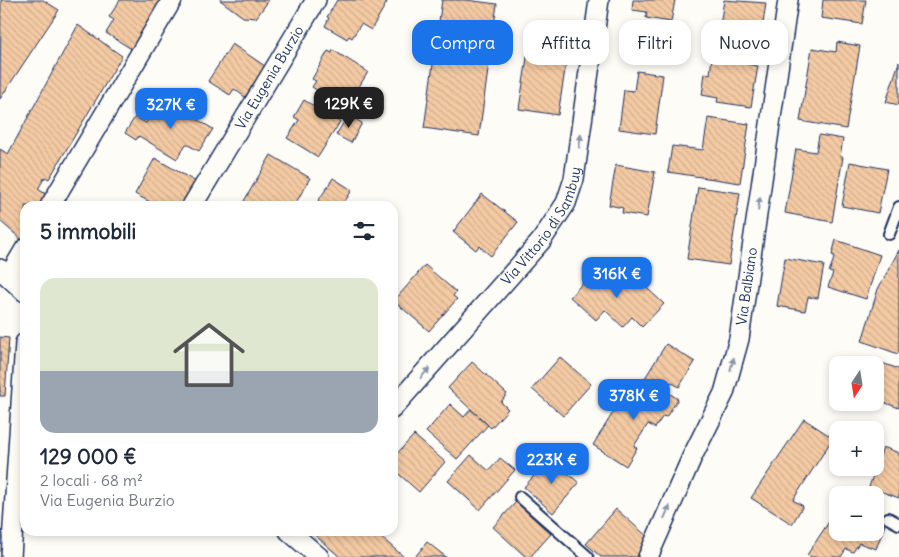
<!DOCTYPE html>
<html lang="it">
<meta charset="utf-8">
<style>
:root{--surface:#fff;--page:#f2f2f3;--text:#1f2937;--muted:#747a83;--line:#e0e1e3;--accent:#1a73e8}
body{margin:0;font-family:Delius,sans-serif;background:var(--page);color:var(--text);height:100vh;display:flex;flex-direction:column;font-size:19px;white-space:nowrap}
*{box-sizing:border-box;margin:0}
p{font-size:16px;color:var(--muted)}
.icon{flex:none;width:28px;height:28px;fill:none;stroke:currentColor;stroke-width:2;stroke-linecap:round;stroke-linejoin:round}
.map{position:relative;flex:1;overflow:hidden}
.sheet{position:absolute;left:20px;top:201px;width:378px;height:335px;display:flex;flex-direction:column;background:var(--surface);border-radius:15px;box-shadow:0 2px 8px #0003}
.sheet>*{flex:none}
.top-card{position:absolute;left:412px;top:20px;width:411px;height:45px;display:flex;gap:10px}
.needle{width:32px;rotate:192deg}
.tools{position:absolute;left:829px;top:356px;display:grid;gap:10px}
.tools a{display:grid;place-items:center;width:55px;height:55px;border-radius:10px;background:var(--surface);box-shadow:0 2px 8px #0003;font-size:25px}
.price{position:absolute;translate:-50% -42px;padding:0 11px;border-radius:10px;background:var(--accent);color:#fff;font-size:16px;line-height:32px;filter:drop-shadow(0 1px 2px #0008)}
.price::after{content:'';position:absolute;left:50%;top:30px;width:15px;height:11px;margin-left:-8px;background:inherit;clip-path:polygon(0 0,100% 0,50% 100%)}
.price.selected{background:#222;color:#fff}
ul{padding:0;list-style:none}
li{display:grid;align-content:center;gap:10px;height:265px;padding:0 20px}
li+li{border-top:1px solid var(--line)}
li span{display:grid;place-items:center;height:155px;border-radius:15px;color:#555}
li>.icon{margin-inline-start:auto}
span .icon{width:90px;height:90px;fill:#fffc;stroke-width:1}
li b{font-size:21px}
h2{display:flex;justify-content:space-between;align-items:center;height:60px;padding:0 20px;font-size:21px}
.chip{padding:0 18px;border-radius:15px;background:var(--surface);box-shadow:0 2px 8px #0003;font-size:18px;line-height:45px}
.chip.selected{background:var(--accent);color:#fff}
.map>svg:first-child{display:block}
.building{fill:url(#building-back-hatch);stroke:#1b2f5e}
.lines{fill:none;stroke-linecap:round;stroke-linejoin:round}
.service-casing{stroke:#1b2f5e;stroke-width:14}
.minor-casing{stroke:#1b2f5e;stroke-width:22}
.service{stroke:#fdfcf7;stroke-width:10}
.minor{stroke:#fdfcf7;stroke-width:19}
.oneway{fill:#8c96aa}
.labels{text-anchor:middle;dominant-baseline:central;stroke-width:4;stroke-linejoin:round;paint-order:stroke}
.street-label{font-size:14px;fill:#1b2f5e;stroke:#fdfcf7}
</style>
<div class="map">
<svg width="899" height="557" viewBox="0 0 899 557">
<defs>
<pattern id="building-back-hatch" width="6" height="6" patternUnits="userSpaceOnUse" patternTransform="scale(1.25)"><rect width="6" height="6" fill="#f4caa3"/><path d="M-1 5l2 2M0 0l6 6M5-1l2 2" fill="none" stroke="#d1ae8f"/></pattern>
</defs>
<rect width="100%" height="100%" fill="#fdfcf7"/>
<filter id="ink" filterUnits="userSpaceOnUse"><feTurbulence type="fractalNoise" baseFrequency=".02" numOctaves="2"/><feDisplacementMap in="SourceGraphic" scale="10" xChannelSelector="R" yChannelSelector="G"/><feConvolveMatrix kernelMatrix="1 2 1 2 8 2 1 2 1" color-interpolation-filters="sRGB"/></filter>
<g filter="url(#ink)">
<path class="building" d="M1 0H43L59 10 0 99Z
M120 0H164L133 50 106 33 114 20 109 17Z
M220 0H269L256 18 243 17Z
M337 0H383L387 2 371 30 361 24 352 38 349 36 347 39 325 26 329 18 327 17Z
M442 0H466L497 4 479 136 424 128Z
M633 0H675L671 22 646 18 647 12 632 10Z
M724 0 766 3 760 44 718 38Z
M823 0H866L862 24 821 18Z
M78 25 122 56 49 179 45 177 38 189 47 195 41 206H25V235L22 240 0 221V149L8 154Z
M530 38 569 44 558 115 519 109Z
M837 42 860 46 846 129 800 121 812 48 836 52Z
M232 44 265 66 245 97 234 89 230 95 208 81Z
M333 50 368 72 346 108 312 87 316 81 312 79 328 51 332 53Z
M712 58 758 66 751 107 717 102 718 98 702 95 705 73 710 74Z
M899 62V105L886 102Z
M637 71 663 75 655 134 619 129 624 90 634 91Z
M162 98 213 129 199 151 186 144 177 159 139 136 136 140 125 133 135 117 146 123Z
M304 100 340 122 318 157 287 138 299 120 294 117Z
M348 115 362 123 351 143 336 135Z
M708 118 749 124 740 183 668 172 672 146 703 150Z
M819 135 843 139 840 157H843L832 222 785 213 796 149 816 152Z
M271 155 310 178 294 206H241Z
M155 158 196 182 183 206H157L135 194Z
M850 162 887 169 878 213 842 206Z
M616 165 655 172 647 217 622 213 623 208 609 205Z
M333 178 352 190 342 206H315Z
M698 187 740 193 729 265 687 259Z
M482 194 518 222 491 256 479 246 476 250 453 232Z
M836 240 880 255 866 299 828 287 833 273 829 272 835 256 832 255Z
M899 250V352L898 354 862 341 878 289Z
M785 258 824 265 818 298 808 297 805 311 777 306Z
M425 265 456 292 453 296 457 299 429 331 394 301Z
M597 267 622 290 634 276 664 304 642 327 632 317 623 327 605 310 596 320 570 297Z
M0 337 9 338 5 396H0Z
M666 344 695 362 679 387 671 382 666 391 645 378Z
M560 357 591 384 563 416 532 389Z
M876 361 899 369V408L883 402 884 398 875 395Z
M472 362 507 394 501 402 508 409 491 428 448 388Z
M645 378 678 399 666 417 663 416 655 428 648 424 634 446 637 448 626 466 593 445 619 403 626 407Z
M450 404 464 417 471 409 488 425 457 459 426 432Z
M804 419 833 438 793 500 803 506 792 524 751 498Z
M414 435 445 462 419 492 392 468V459Z
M883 447 899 453V498L869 487Z
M471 455 489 471 500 458 515 470 480 510 448 481Z
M550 458 579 483 553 513 524 487Z
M516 502 551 534 530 557H526L493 527Z
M838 508V532H875V521L885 525 876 549 859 543 853 552 846 549 841 557H809L807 555Z
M616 509 649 538 639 557H601L586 544Z
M93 531H133L132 534Z
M310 531H374L404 557H340Z
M427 542 446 557H415Z"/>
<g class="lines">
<g class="service-casing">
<path id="service" d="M889 234 899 207
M520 497 588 557
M888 518 899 524"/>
</g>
<g class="minor-casing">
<g id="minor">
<path d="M50 206 172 0"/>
<path id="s1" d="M192 206 316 0"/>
<path d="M0 269 25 292"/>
<path d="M9 276 25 249"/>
<path id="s2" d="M392 409 541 241 566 203 574 179 599 0"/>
<path d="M289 531 319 557"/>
<path d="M11 557 25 343"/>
<path id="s3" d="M648 557 692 457 724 393 739 339 788 0"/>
</g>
</g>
<use href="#service" class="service"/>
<use href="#minor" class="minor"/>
</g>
<defs><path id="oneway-solid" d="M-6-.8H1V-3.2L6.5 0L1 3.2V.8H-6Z" transform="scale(1.25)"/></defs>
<g class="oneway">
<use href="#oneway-solid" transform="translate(580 141) rotate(-82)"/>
<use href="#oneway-solid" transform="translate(759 204) rotate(-82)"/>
<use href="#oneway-solid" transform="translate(732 364) rotate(-74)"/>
<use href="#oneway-solid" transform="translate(425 373) rotate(-48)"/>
<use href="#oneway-solid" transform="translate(667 512) rotate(-66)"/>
</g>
</g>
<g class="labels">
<g class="street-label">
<text stroke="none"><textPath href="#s1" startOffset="150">Via Eugenia Burzio</textPath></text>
<text stroke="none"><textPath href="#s2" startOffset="238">Via Vittorio di Sambuy</textPath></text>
<text stroke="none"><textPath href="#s3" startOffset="290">Via Balbiano</textPath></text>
</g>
</g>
</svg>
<div class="tools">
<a><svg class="needle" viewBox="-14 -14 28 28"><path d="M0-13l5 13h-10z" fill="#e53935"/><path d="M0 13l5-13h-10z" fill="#747a83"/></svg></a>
<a>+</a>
<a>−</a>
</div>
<b class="price selected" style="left:349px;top:129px">129K €</b>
<b class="price" style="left:171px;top:130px">327K €</b>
<b class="price" style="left:617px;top:299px">316K €</b>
<b class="price" style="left:634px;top:421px">378K €</b>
<b class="price" style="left:552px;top:485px">223K €</b>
<div class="top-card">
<a class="chip selected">Compra</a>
<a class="chip">Affitta</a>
<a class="chip">Filtri</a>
<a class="chip">Nuovo</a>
</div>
<section class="sheet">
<h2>5 immobili<svg class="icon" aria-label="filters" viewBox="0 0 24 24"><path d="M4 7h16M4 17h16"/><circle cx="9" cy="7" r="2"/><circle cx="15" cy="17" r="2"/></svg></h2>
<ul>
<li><span style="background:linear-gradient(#dfe7d0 60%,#9aa5b1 0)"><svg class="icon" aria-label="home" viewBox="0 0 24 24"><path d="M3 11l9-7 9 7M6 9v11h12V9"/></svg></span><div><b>129 000 €</b><p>2 locali · 68 m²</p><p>Via Eugenia Burzio</p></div></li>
</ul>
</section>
</div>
